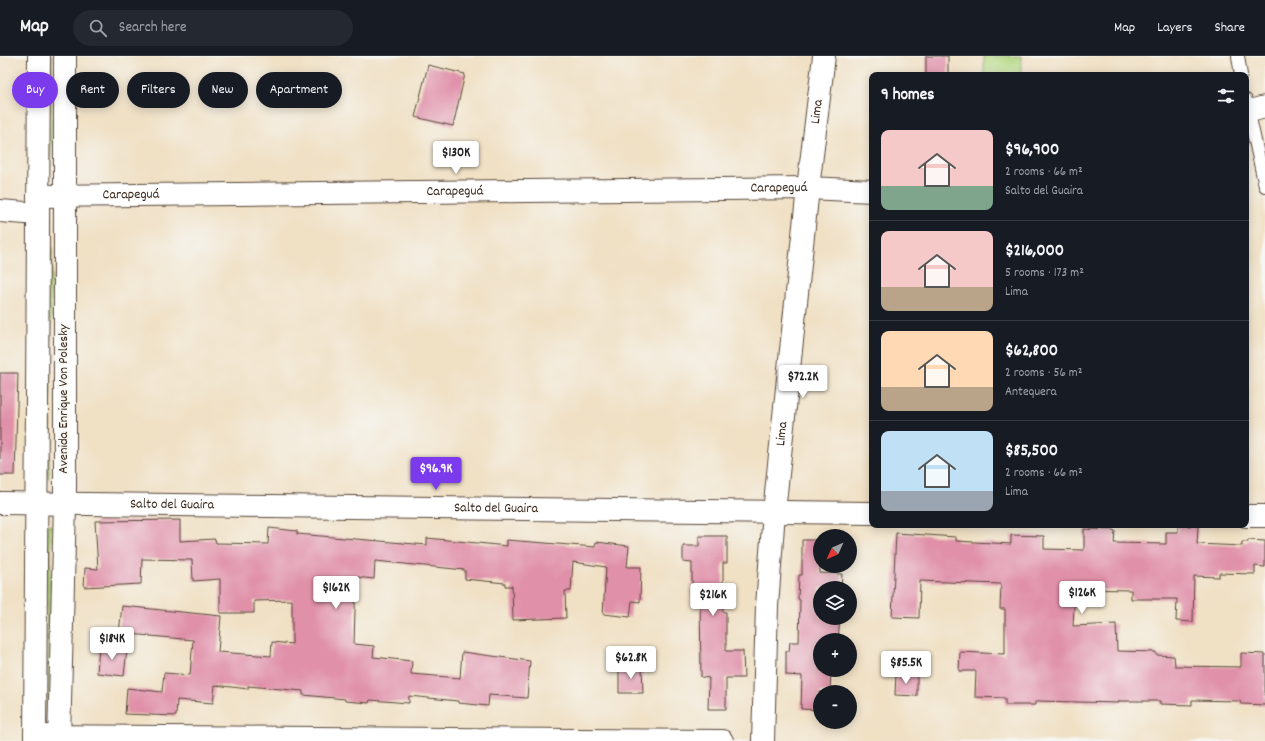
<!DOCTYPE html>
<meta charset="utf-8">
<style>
:root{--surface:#171b24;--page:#242831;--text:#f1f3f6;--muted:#9ea1a6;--line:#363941;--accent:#7c3aed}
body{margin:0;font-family:Dekko,sans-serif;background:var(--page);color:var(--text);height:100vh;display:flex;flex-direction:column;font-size:15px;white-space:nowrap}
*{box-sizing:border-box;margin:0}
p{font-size:13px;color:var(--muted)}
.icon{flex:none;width:22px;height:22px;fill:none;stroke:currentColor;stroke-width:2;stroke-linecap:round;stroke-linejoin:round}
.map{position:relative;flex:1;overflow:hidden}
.drawer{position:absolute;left:869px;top:16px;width:380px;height:456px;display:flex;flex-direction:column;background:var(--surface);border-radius:8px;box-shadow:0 2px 10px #0003}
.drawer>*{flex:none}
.banner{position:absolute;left:12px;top:16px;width:380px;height:36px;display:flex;gap:8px}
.needle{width:26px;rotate:225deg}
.fabs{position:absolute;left:813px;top:473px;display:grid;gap:8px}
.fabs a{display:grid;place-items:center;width:44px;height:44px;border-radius:50%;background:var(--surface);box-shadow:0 2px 10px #0003;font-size:20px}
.price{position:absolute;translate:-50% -34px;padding:0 9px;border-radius:4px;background:#fff;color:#222;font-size:13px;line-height:26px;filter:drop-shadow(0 1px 2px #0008)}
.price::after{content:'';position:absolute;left:50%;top:24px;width:12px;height:9px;margin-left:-6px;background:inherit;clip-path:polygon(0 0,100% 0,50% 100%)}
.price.on{background:var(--accent);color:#fff}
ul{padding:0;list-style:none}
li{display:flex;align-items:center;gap:12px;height:100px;padding:0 12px}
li+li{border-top:1px solid var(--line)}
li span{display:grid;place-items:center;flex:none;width:112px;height:80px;border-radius:8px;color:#555}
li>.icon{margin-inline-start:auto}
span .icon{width:48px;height:48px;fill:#fffc;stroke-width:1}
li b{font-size:17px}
h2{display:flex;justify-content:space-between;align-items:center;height:48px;padding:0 12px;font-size:17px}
.pill{padding:0 14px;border-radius:18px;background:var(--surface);box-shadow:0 2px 10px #0003;font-size:14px;line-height:36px}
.pill.on{background:var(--accent);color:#fff}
header{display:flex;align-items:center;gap:24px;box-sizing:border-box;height:56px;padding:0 20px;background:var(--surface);border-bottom:1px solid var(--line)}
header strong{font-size:19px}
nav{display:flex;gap:22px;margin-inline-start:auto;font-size:14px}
.search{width:280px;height:36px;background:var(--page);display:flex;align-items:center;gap:10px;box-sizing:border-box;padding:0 14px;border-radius:22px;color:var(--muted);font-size:15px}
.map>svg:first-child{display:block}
.green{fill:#b3d882;stroke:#778150}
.building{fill:#e090a9}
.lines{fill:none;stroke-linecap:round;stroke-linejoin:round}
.lane-casing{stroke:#564537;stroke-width:14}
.street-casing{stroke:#564537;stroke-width:24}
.primary-casing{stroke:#564537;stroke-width:24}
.lane{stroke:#fff;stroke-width:12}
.street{stroke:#fff;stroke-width:22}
.primary{stroke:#fff;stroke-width:22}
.labels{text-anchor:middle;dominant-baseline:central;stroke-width:3;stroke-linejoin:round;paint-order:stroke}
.street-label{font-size:14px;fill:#3b2a1e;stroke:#f6f6f2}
</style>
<header>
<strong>Map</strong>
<div class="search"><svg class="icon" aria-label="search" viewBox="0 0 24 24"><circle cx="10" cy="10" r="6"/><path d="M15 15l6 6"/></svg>Search here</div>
<nav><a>Map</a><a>Layers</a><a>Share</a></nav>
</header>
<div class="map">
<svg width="1265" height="685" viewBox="0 0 1265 685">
<rect width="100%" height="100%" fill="#f6f6f2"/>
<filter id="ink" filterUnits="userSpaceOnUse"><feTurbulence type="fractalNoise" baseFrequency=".025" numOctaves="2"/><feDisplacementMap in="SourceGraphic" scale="8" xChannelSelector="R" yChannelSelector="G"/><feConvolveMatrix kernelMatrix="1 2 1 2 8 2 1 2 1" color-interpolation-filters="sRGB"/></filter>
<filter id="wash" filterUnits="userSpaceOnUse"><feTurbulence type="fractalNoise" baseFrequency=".012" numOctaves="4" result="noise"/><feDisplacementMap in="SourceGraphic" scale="16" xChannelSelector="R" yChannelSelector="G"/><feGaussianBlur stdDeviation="0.9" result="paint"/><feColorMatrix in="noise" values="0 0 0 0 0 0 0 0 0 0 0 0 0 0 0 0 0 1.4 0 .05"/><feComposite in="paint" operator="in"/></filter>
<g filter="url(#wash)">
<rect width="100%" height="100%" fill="#f0e0c4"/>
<path class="green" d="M48 0H52L51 108 48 110Z
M984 0H1021V19H984Z
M49 191 52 192 49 422H47L48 193Z
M48 468 51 469 50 643 47 642V469Z"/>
<g id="blocks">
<path class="building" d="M926 0H948V19H926Z
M428 9 465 18 453 70 415 61Z
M0 317H18L15 419H0Z
M180 464V485L215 483 216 487 268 488 269 472 297 475V478L427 489V482L507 490V484L595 491 596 486 629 490 627 511H641L640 546 632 545 630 561 603 558 606 511 573 506 571 535H565L566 562 513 564 512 530H505V527L465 523V514L375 505 374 523 356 521 354 588 374 590 373 601 412 605 411 618 460 622 462 596 530 605 527 642 489 639 488 650 458 647V645L409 640V647L370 644 369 647 345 645V643L303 639V635L248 630V633L215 629 213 647 177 644 176 660 125 658 127 632 162 636 164 617 190 619 193 584 119 577 122 550 221 560 218 596 271 600 272 586 292 588V544L254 545V557H220V523L193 525 192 504 142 503 141 528 84 531 85 512 98 513 95 465Z
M1178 470H1198L1197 488 1242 490V486H1248V484L1265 485V511L1255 510V518L1219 517V521L1194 520 1193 566 1176 565 1177 543H1131V534L1075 533 1073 570 1116 568 1117 595 1156 596V599L1174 600 1175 610 1241 611V597L1265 598V649L1241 648 1240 645 1192 644V649L1160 648V645H1119V647L1038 645 1035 646V649H1005V642L975 641 976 615H959L960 596 1005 598V553H1000L1001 528 920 525 919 562 892 561 896 477 956 481V485L1011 488V479L1044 480V493L1084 494V473L1113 474 1115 475 1114 487 1166 488V476H1178Z
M699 480H727V507H723V556H726V595H743L744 622H726V653H708L709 622 701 621 700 541H692V507L683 506V490H699Z
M802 484H820V517L842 518 841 532H820V562H840L838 583 820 584V614H831L830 636H820V654L801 653 802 620 786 619V595H789L790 586H799L800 544 798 543 799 519H802Z
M99 590 127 593 124 620 97 617Z
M619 611H642L643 637H619Z
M896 617 917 618V640L895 639Z"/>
</g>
</g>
<g filter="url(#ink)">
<use href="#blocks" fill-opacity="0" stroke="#564537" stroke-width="1"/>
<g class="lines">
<g class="lane-casing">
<path id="lane" d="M1238 0 1241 19
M1246 44 1265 130"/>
</g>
<g class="street-casing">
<g id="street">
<path d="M1246 56 1265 51"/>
<path id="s1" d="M38 140 808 132 872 135"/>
<path d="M0 155 38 158"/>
<path id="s2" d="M0 447 872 457"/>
<path d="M1246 460H1265"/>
<path d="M35 680 722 685"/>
<path id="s3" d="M763 685 767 550 774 456 808 132 824 0"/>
</g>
</g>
<g class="primary-casing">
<path id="primary" d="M35 685 39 0
M59 685 65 447V0"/>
</g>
<use href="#lane" class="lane"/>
<use href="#street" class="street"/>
<use href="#primary" class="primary"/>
</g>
</g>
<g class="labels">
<g class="street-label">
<text stroke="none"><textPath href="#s3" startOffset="632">Lima</textPath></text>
<text stroke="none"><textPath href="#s1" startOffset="741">Carapeguá</textPath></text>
<text stroke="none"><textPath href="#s1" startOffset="417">Carapeguá</textPath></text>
<text stroke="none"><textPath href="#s1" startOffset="93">Carapeguá</textPath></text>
<text transform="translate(64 343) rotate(-90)">Avenida Enrique Von Polesky</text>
<text stroke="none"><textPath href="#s3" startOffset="308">Lima</textPath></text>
<text stroke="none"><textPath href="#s2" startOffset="172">Salto del Guaira</textPath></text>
<text stroke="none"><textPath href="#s2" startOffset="496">Salto del Guaira</textPath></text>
</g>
</g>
</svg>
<div class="fabs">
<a><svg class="needle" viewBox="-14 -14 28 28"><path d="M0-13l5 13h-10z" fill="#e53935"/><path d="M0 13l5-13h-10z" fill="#9ea1a6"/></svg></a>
<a><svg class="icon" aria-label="layers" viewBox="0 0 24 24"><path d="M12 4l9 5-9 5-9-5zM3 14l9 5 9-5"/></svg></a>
<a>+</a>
<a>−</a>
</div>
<b class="price" style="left:456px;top:119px">$130K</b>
<b class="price" style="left:803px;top:343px">$72.2K</b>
<b class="price on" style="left:436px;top:435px">$96.9K</b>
<b class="price" style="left:336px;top:554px">$162K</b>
<b class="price" style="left:1082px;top:559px">$126K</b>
<b class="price" style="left:713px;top:561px">$216K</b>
<b class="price" style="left:112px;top:605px">$184K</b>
<b class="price" style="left:631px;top:624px">$62.8K</b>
<b class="price" style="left:906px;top:629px">$85.5K</b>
<div class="banner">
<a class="pill on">Buy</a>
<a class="pill">Rent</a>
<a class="pill">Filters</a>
<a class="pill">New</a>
<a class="pill">Apartment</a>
</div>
<section class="drawer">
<h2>9 homes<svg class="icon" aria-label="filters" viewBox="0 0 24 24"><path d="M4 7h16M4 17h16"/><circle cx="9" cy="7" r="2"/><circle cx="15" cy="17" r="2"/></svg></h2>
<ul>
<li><span style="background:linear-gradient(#f6c9c9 70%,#7fa58c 0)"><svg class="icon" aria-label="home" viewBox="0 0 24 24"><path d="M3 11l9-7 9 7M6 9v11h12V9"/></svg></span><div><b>$96,900</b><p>2 rooms · 66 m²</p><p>Salto del Guaira</p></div></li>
<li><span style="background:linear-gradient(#f6c9c9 70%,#b9a48a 0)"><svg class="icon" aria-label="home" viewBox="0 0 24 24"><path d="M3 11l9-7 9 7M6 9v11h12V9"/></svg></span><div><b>$216,000</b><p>5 rooms · 173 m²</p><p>Lima</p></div></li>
<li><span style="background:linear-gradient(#ffd9b3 70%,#b9a48a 0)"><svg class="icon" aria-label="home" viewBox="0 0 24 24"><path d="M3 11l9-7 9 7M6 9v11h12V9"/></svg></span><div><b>$62,800</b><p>2 rooms · 56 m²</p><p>Antequera</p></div></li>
<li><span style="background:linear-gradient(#bfe0f5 75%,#9aa5b1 0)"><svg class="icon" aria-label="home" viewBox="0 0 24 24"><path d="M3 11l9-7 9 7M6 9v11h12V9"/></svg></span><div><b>$85,500</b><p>2 rooms · 66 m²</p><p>Lima</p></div></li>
</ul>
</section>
</div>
